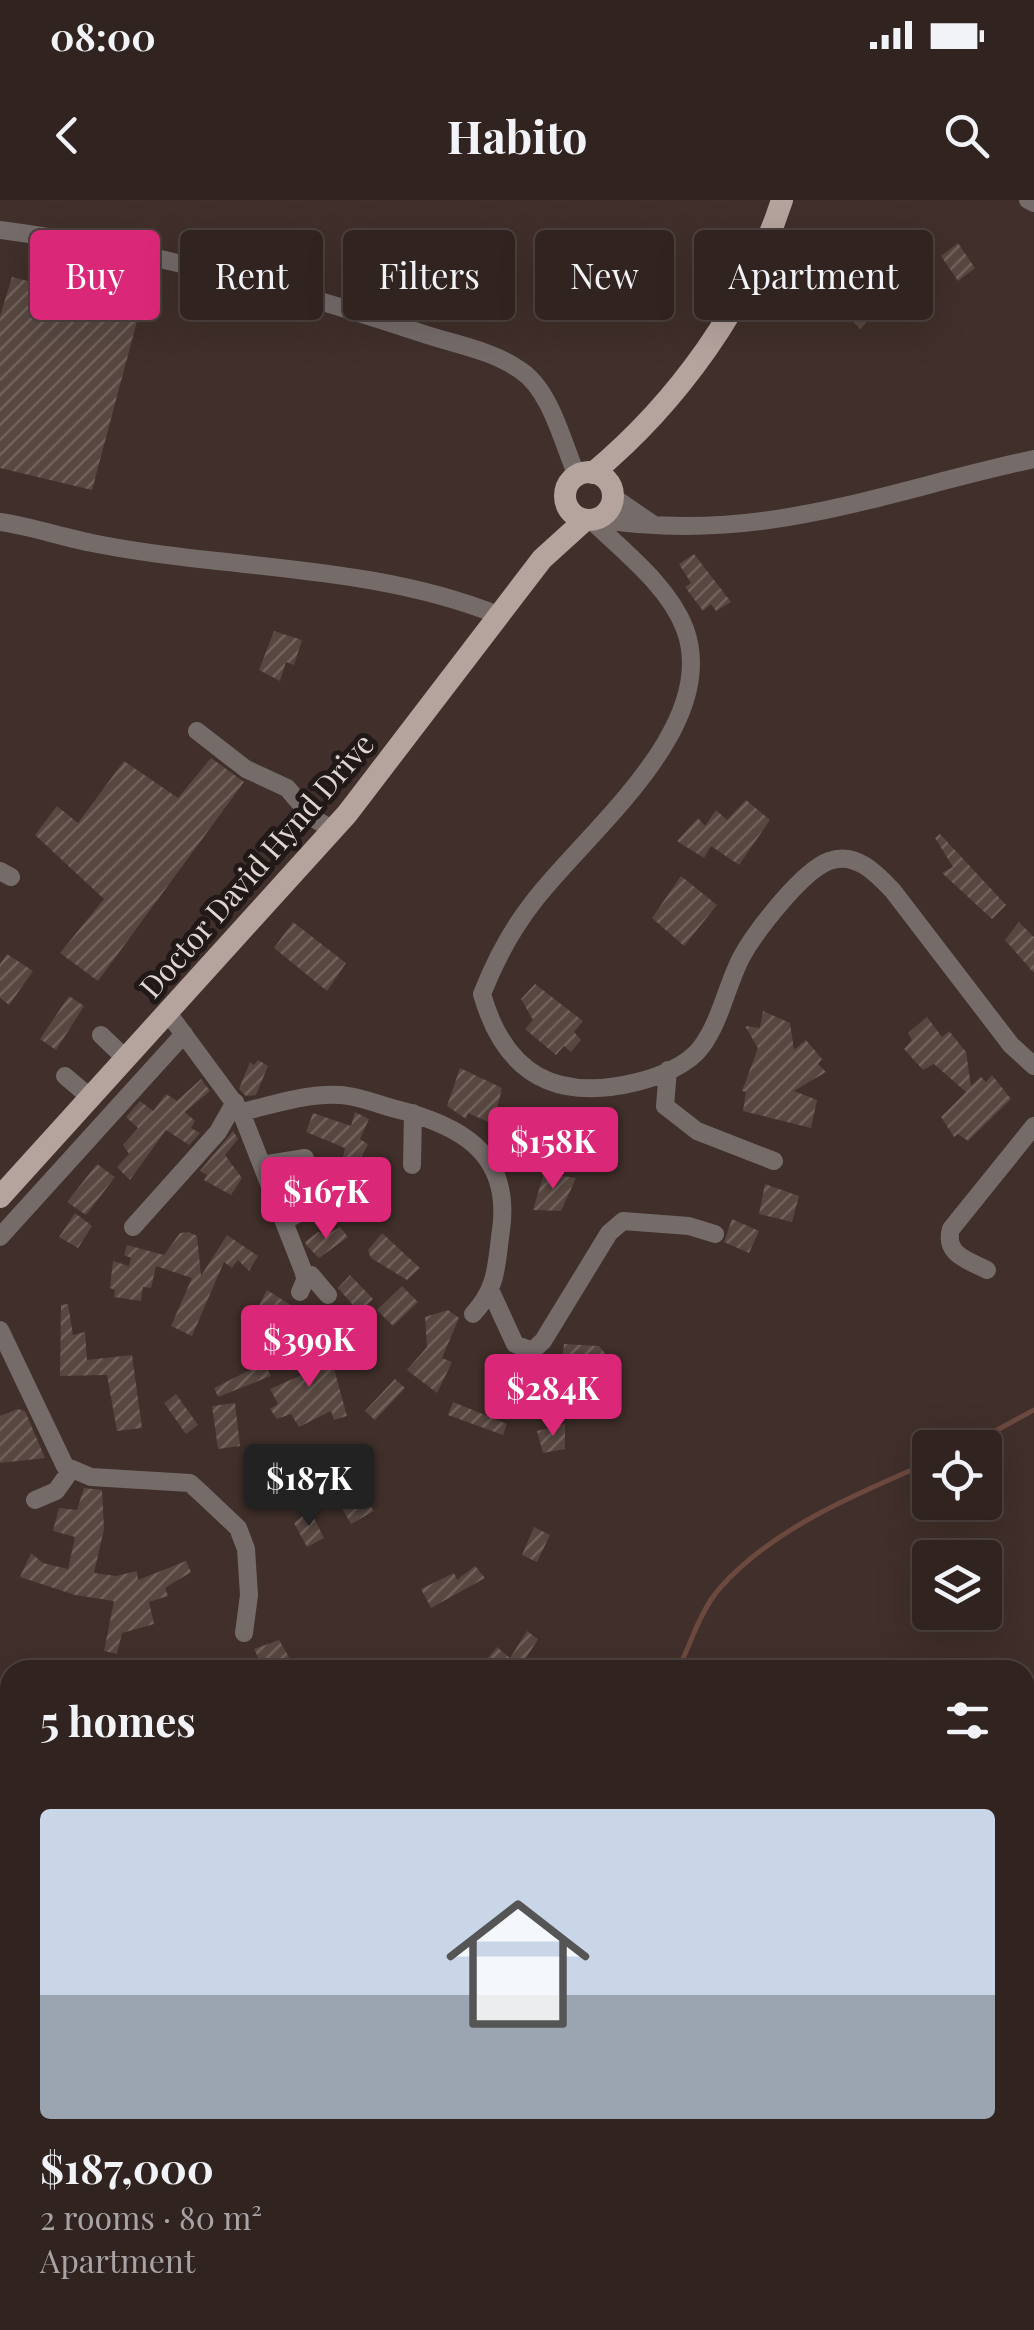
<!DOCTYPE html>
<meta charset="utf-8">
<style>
:root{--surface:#302320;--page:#3c2f2d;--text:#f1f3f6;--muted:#a8a4a5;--line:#4b403e;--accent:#db2777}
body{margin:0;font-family:"Playfair Display",serif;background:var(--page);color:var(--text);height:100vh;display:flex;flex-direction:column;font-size:38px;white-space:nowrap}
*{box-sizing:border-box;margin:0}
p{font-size:32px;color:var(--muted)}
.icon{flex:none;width:55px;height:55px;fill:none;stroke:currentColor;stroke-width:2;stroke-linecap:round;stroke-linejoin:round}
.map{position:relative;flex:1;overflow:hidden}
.details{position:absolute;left:0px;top:1460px;width:1035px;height:670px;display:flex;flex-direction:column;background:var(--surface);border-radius:30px 30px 0 0;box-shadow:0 10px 40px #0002,0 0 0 2px var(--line)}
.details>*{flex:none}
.top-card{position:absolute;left:30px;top:30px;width:975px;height:90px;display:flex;gap:20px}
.buttons{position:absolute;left:912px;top:1230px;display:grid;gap:20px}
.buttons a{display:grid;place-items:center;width:90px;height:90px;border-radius:10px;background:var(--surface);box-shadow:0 10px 40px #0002,0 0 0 2px var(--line);font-size:50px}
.price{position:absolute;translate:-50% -85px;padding:0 22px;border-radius:10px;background:var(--accent);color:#fff;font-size:32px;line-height:65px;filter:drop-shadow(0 2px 5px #0008)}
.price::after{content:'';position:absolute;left:50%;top:60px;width:30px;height:22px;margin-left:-15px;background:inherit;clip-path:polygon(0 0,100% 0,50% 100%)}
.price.on{background:#222;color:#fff}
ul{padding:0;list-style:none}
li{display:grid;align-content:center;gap:20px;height:530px;padding:0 40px}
li span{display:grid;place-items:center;height:310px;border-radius:10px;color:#555}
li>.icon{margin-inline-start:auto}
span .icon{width:180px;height:180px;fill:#fffc;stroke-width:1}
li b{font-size:42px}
h2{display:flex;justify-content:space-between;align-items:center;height:120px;padding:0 40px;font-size:42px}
.tag{padding:0 35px;border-radius:10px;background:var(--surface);box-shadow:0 10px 40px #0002,0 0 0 2px var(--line);font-size:35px;line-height:90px}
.tag.on{background:var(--accent);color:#fff}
.status{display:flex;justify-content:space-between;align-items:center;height:70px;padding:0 50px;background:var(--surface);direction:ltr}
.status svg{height:28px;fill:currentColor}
header{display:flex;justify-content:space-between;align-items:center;height:130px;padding:0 40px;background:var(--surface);font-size:45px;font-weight:700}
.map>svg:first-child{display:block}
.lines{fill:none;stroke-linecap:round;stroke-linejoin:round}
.stream{stroke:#6c493f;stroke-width:5}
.building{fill:url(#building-hatch)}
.minor{stroke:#756c6a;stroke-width:18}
.major{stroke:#b5a39e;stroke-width:22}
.labels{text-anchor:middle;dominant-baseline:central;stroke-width:10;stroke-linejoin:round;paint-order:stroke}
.street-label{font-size:30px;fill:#dfd5d1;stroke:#211917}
</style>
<div class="status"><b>08:00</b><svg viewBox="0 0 49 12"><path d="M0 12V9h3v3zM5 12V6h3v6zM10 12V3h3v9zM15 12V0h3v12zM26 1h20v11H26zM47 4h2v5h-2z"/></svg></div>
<header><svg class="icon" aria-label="back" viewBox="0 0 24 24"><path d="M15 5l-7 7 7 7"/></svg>Habito<svg class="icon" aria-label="search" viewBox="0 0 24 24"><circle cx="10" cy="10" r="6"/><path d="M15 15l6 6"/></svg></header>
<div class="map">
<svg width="1034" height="2130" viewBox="0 0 1034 2130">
<defs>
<pattern id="building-hatch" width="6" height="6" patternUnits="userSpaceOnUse" patternTransform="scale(2.5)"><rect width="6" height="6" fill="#584741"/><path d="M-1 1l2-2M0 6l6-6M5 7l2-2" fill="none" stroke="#70615b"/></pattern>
</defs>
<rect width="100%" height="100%" fill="#402f2a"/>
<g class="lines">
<path class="stream" d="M964 1248 1034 1210
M678 1470C690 1445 701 1409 720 1388 773 1328 858 1293 930 1262
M0 2104 10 2096
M228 2120 246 2130
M494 2130 509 2120"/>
</g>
<path class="building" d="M958 43 975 68 958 81 941 56Z
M12 77 140 110 92 290 0 268V116Z
M874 79 891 95 860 129 841 109Z
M694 354 731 402 716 411 711 404 703 411 685 387 691 383 679 364Z
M274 431 302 440 294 465 286 462 280 481 259 470Z
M211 558 244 582 98 781 60 753 104 699 35 635 57 606 78 623 124 561 178 598Z
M746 600 770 620 739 665 711 646 704 658 677 641 698 618 705 626 716 610 727 620Z
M940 634 1006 705 992 719 942 673 953 667 935 638Z
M681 676 717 705 684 746 652 718Z
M293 722 346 763 327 791 274 748Z
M1019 722 1034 737V773L1005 740Z
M7 754 33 771 9 805 0 798V764Z
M535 784 583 821 574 832 581 840 571 852 564 846 556 855 525 829 533 820 521 799Z
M69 796 84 806 56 850 40 839Z
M763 811 790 823 794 850 806 840 822 859 818 864 826 872 794 891 817 900 811 928 743 911 746 892 742 891 758 848 745 826 760 828Z
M927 817 942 837 949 831 966 852 971 886 981 877 986 882 992 875 1011 899 968 941 958 934 954 937 941 917 966 892 934 864 923 870 904 849 912 840 908 833Z
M258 860 268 866 256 895 246 896 239 889 250 862 254 865Z
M460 868 502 888 493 924 468 913 466 919 447 906Z
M201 879 210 891 185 912 195 921 191 928 200 933 177 959 189 945 166 930 130 980 117 967 129 954 123 945 138 928 126 917 140 901 153 911 166 894 177 901Z
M355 912 369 919 360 939 368 944 350 981 321 965 343 957 345 948 306 932 313 913 351 926Z
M233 931 238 939 225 955 242 978 231 995 204 980 207 975 200 971Z
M97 964 115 977 86 1015 67 1002Z
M317 966 326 990 292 998 290 1002 281 980Z
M544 973 576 978 561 1011 533 1010Z
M765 984 799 996 792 1022 759 1014Z
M75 1013 92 1026 78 1048 59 1037Z
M732 1019 759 1031 749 1053 724 1042Z
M340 1027 348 1037 319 1058 307 1046 305 1042 318 1032 328 1034Z
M189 1032 197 1036 201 1076 227 1035 258 1056 249 1071 238 1060 232 1068 224 1062 192 1136 171 1126 192 1078 156 1066 151 1088 143 1087 141 1101 114 1097 115 1090 110 1088 113 1061 129 1066 131 1058 124 1055 127 1045 164 1055 180 1033Z
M382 1033 420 1068 407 1080 371 1058 368 1050Z
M350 1075 373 1099 359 1112 338 1088Z
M402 1086 418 1102 393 1126 377 1110Z
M267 1090 289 1104 277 1124 255 1113Z
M68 1104 73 1135 85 1132 87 1160 132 1155 142 1228 117 1231 107 1175 60 1176 61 1105Z
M448 1110 459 1118 442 1158 452 1162 437 1193 407 1170 427 1147 425 1117Z
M287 1128 305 1148 310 1141 323 1150 305 1173 333 1165 347 1216 334 1220 331 1211 299 1227 291 1214 277 1219 270 1209 278 1204 270 1189 304 1174Z
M564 1144 599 1146 608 1157 602 1164 585 1163 584 1172 561 1169Z
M264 1163 271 1176 218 1197 214 1188Z
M395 1179 405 1188 375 1220 365 1211Z
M176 1194 198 1225 186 1234 164 1203Z
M453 1202 507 1224 503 1235 448 1215Z
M235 1203 240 1246 218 1249 212 1206Z
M18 1209 25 1211 45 1258 0 1263V1216Z
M565 1224V1249L543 1253 537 1231Z
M84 1288 102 1290 104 1329 94 1373 116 1376 137 1371 138 1380 186 1361 191 1372 165 1388 168 1396 149 1402 154 1424 122 1433 117 1454 104 1451 114 1401 75 1395 20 1377 31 1353 43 1363 68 1369 75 1337 53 1331 59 1308 77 1310Z
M358 1291 374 1311 351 1324 339 1303Z
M310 1310 324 1338 307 1347 294 1323Z
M534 1327 550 1335 537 1362 522 1355Z
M475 1366 485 1378 431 1408 421 1389 454 1373 457 1380Z
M527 1431 538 1439 521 1466 525 1470H501L488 1458 497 1447 510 1458Z
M279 1440 289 1457 264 1470 254 1449Z"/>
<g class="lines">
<path class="minor" d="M1028 0 1034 3
M0 30C138 48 289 89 421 133 453 144 492 150 520 170 551 190 563 244 577 276
M613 297 654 325
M596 319C763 345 877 293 1034 259
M591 320C623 351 669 386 685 429 721 527 588 631 534 701 511 730 495 761 482 794 505 875 556 902 637 882 658 877 689 865 702 846 721 820 727 784 742 756 756 731 802 671 829 661 856 651 877 674 893 691L1011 845 1034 866
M0 322C33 327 65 338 97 344 230 370 371 364 498 415
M197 531 246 569 287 588 313 618 333 630
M0 671 11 677
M168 813 241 912 306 1078 300 1092
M101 835 126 859
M668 870 665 906 697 931 774 961
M65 876 91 898
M241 912C273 905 306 893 340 895 357 896 375 903 392 908 457 924 512 951 501 1030 496 1065 498 1087 473 1114
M262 965 305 958
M412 965 413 913
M284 1021 307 1009
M133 1027 218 932 235 902
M0 1037 184 834
M987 1070C967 1060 944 1054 951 1029L1034 926
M304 1074 311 1075 328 1095
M492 1094 515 1144 532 1151 543 1141 609 1033 623 1021 689 1026 715 1034
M0 1130 65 1266 91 1277 190 1283 202 1294 238 1328 246 1349 249 1395 244 1433
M35 1300 56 1291 71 1270
M0 1644 10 1636"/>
<path class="major" d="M565 296a24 24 0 1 1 48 0a24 24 0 1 1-48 0Z
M593 273C677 203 748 105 782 0
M0 997 347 614 542 359 585 320"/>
</g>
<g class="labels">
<g class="street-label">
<text transform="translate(256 665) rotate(-49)">Doctor David Hynd Drive</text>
</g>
</g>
</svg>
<div class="buttons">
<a><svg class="icon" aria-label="locate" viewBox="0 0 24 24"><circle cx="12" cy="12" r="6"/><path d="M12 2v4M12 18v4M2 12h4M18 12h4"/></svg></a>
<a><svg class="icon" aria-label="layers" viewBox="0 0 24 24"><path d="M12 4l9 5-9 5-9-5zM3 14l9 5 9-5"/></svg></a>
</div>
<b class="price" style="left:553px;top:992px">$158K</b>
<b class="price" style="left:326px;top:1042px">$167K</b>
<b class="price" style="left:309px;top:1190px">$399K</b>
<b class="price" style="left:553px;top:1239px">$284K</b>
<b class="price on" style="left:309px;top:1329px">$187K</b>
<div class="top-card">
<a class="tag on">Buy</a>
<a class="tag">Rent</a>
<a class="tag">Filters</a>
<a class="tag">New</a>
<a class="tag">Apartment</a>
</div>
<section class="details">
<h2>5 homes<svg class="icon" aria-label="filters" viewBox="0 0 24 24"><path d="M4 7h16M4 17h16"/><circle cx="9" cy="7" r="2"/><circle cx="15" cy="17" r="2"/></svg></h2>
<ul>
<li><span style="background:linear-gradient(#c9d6e8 60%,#9aa5b1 0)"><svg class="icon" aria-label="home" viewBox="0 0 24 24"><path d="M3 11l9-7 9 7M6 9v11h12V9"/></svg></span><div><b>$187,000</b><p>2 rooms · 80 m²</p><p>Apartment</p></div></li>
</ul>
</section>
</div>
